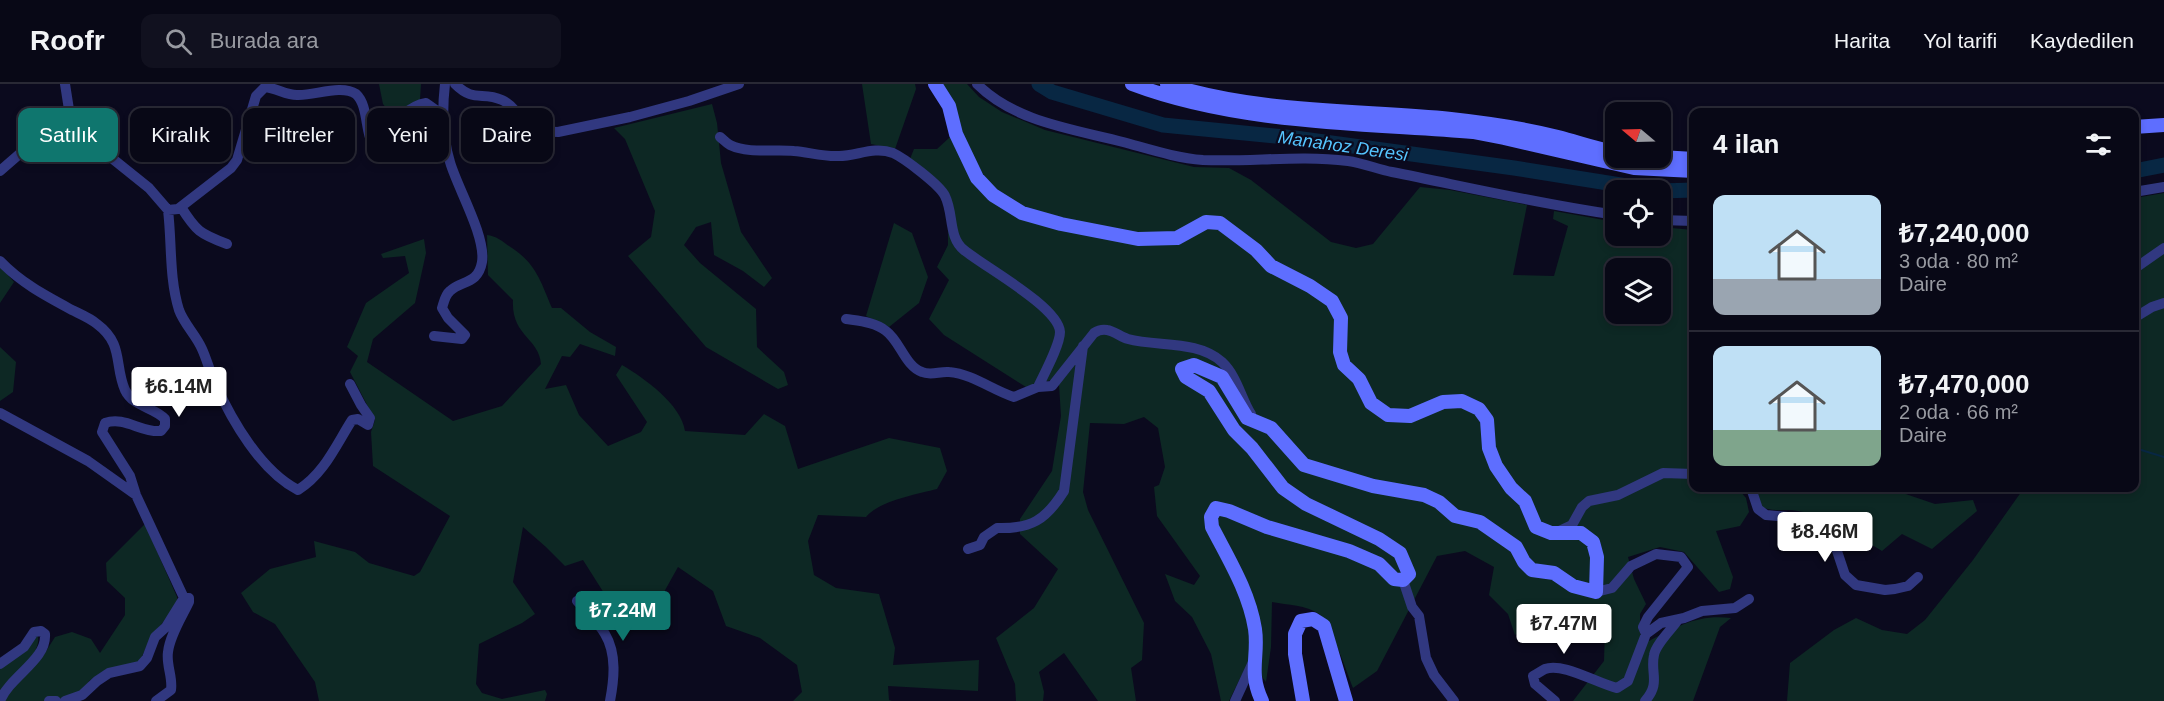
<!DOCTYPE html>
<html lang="tr">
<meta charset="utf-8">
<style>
:root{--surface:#080816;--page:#11111f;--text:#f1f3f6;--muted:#989aa1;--line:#292935;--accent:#0f766e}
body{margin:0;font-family:Helvetica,sans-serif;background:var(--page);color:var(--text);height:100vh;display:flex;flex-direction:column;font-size:22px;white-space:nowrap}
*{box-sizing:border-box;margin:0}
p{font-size:20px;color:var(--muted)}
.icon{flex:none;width:33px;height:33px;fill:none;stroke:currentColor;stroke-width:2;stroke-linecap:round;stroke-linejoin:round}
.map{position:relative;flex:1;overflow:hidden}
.drawer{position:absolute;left:1689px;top:24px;width:450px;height:384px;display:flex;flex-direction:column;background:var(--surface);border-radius:12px;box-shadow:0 3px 9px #0003,0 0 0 2px var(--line)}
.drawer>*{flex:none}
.top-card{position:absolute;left:18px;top:24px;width:570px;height:54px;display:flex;gap:12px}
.needle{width:39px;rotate:289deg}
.tools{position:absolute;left:1605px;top:18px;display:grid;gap:12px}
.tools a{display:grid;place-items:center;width:66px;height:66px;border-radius:12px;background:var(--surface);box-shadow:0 3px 9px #0003,0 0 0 2px var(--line);font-size:30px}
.price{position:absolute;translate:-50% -51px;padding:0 14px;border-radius:6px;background:#fff;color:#222;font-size:20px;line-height:39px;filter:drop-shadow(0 2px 3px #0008)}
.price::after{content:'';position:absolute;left:50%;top:36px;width:18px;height:14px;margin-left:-9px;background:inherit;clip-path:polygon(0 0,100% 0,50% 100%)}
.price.selected{background:var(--accent);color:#fff}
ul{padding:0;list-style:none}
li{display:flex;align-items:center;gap:18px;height:150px;padding:0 24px}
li+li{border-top:2px solid var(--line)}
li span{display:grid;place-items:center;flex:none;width:168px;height:120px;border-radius:12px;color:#555}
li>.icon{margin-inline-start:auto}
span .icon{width:72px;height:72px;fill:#fffc;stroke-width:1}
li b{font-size:26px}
h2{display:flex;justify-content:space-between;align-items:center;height:72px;padding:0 24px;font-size:26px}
.tag{padding:0 21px;border-radius:12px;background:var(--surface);box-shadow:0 3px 9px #0003,0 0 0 2px var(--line);font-size:21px;line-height:54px}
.tag.selected{background:var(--accent);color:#fff}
header{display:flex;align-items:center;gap:36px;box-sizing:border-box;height:84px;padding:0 30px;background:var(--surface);border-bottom:2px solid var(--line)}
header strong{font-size:28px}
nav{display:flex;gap:33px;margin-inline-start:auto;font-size:21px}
.search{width:420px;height:54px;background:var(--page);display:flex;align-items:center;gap:15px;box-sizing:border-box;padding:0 21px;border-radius:12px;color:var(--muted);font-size:22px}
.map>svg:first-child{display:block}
.green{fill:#0d2824;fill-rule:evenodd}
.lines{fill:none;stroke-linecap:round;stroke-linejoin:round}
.stream{stroke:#082743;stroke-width:2}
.river{stroke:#082743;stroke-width:15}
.street{stroke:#313880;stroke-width:10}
.secondary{stroke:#5e6eff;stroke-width:14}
.labels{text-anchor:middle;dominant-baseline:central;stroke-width:4.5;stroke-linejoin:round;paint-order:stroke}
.water-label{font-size:18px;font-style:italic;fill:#55c5ff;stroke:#0b0a1e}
</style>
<header>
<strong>Roofr</strong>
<div class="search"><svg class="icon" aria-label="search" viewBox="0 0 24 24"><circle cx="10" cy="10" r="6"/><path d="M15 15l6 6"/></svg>Burada ara</div>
<nav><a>Harita</a><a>Yol tarifi</a><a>Kaydedilen</a></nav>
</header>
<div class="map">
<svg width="2164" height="617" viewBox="0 0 2164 617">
<rect width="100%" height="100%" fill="#0b0a1e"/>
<path class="green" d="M379 0H421L420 16 393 33 383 20Z
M862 0H915L916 5 895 65 871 60Z
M940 0H967L979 13 1002 28 1045 46 1194 83 1229 84 1251 96 1331 158 1356 164 1373 160 1420 103 1450 106 1527 121 1513 191 1554 192 1568 142 1553 135 1554 127 1615 138 1616 152H1660L1661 143 1693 146 1694 404H1705L1707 407 1741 408 1746 414 1749 428 1740 442 1716 447 1733 493 1730 505 1719 508 1684 468 1660 463 1628 473 1634 495 1646 520 1640 530V550L1649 557C1678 542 1698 530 1731 534L1720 543 1693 617H1573L1604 577 1605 543 1574 524H1552L1530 542 1515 551 1508 530 1489 511 1494 483 1465 467 1437 472 1377 587 1353 604C1347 589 1330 538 1319 530 1306 521 1288 521 1272 518L1271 563 1266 598 1249 576 1229 617H1221L1211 570 1192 533 1175 517 1165 490 1194 501 1200 492 1157 432 1154 403 1159 401 1165 383 1158 344 1144 333 1124 340 1090 339 1083 408 1088 426 1144 539 1142 576 1131 584 1136 617H1098L1064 569 1039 588 1044 608 1043 617H1016L1015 600 996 554 1034 524 1058 485 1020 450V435L1052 387 1061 332 1059 301 1051 296 1026 303 944 251 929 235 949 196 937 183 948 161V110L910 75 914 65H937L961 43ZM1616 184H1660V230H1616Z
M712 20 717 39 721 79 741 148 772 194 764 203 743 187 714 171 711 138 696 143 684 161 700 179 756 225 757 263 784 288 788 301 778 305 706 263 628 172 651 153 655 127 625 55 614 44Z
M2164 109V617H1787L1790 579 1834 546 1856 534 1882 546 1907 550 1925 536 1973 476 2024 404H2134L2135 114Z
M894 139 912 149 928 193 919 219 889 243 866 232Z
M487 151C496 152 502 157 509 162 536 179 540 196 552 224H561L590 248 616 263 615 272 580 260 570 273 562 272 545 305 566 301 579 331 608 362 641 348 647 338 616 291 622 281C644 294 681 320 685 347L745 351 764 330 785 342 798 385 889 354 940 364 947 387 937 405C917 410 879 417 866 433L818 431 808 457 814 491 836 504 879 510 895 564 893 581 979 576 978 607 888 602 889 616 892 617H793L802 608 797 581 760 554 726 542 713 507 678 483 659 517 665 528 649 531 609 517 583 476 565 482 546 463 523 443 513 498 535 530 522 539 479 560 476 600 482 609 502 615 545 606 547 610 545 617H319L315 598 275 540 253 528 241 509 270 485 316 473 314 457 355 468 369 479 414 492 420 488 450 432 373 382 371 348 375 336 350 288 358 272 347 263 366 219 409 189 405 172 383 174 381 170 424 155 426 169 415 219 373 255 367 278 453 337 502 322 541 280C539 254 511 252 513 216L488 191Z
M0 182 14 198 0 219Z
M0 263 16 278 13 308 0 317Z
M1754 404H1888L1935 420 1973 416 1977 427 1932 465 1902 450 1882 467C1857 452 1827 431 1798 427 1785 425 1774 428 1761 423Z
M145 440 177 513V520L150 555 139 579 107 585 89 597 81 617H4L7 608 43 572 55 553 72 548 91 555 100 569 125 531V514L107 497 106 479Z
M37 550C45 567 11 596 0 608V582Z"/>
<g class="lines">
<path class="stream" d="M2138 365 2164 373"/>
<path class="river" d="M1039 0 1052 8 1163 41 1295 54 1514 84 1652 106
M2134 87 2164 81
M1660 107 1694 106"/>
<path class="street" d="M65 0 70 32 78 47 149 104 168 126 178 125 231 84 237 76 256 12 265 3C276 4 286 11 297 11 314 12 341 0 356 10 368 21 365 45 372 59L379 61C393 45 403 23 426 19L443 31
M455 0C474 19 482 7 502 16 511 20 514 26 520 32 531 43 542 48 558 48L630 33 689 17 739 0
M977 0C1015 38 1073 45 1123 58 1149 65 1176 74 1203 76 1251 78 1300 71 1348 77 1363 79 1377 85 1392 88 1467 103 1540 120 1616 131
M720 53C723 55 726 59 730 61 749 70 774 65 794 67 808 68 824 73 839 72 857 72 874 62 893 69 904 74 940 101 945 112 954 130 948 153 964 166 983 182 1059 223 1060 248 1060 261 1044 290 1038 303
M0 87 69 27
M2134 108 2164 103
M181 123C196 147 200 150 227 160
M168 126C172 159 169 194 179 226 184 240 196 251 202 265 207 276 210 288 215 299 232 337 261 387 298 406 324 390 336 361 352 336L358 335 368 341 370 334 361 321 350 300
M1660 136 1694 137
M0 177C21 199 46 212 72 226 80 230 90 234 97 240 124 260 114 281 125 306 133 323 154 323 165 335V342L161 347C141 349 125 332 105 339L102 348 130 392 136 411 184 514
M2134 185 2164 164
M2134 234 2152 223 2164 219
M846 235C859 237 875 238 886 247 900 257 905 282 922 288 931 292 940 287 949 288 973 290 992 306 1014 313L1038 303 1052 302 1094 249C1097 247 1102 245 1107 246 1114 247 1121 253 1128 255 1158 263 1198 256 1222 278 1237 292 1241 314 1251 330
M434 252 462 255 465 251 448 234 442 224C444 218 445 211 450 207 461 196 478 201 482 178 486 152 457 103 450 78 442 52 442 26 445 0
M0 329 88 377 136 411
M1751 404 1758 425 1766 431 1798 434 1815 440 1835 461 1845 491 1856 501 1885 506 1895 505 1908 502 1918 493
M1557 448 1572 441 1582 423 1589 417 1618 411 1663 389 1694 390
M968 465 980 461 984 453 997 444C1031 445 1046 436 1064 407L1083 262
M1403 496 1412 523 1419 532 1426 574 1434 591 1454 617
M1596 508 1612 504 1631 482 1656 470 1681 473 1688 483 1648 533 1643 543 1646 550 1661 539 1684 534 1702 527 1735 524 1749 515
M577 517C586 527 598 538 605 550 617 570 614 596 610 617
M0 580 24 563 34 548 41 547 45 550C47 576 10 592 0 617
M49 617H56
M65 617 82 611 97 597 109 589 140 582 147 574 155 553 166 543 184 514H189V518C182 533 170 551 168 568 166 581 173 593 171 606L156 617
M1235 617 1253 578
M1555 617 1535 600 1533 592C1537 590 1541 587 1545 585 1563 578 1598 600 1617 604L1628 597 1646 550
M1645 617C1661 599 1650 589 1654 571 1656 560 1671 546 1678 536"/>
<path class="secondary" d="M935 0 949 22 956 50 977 94 993 111 1022 129 1061 140 1138 155 1177 154 1206 138 1220 139 1256 166 1271 182 1310 202 1332 217 1341 234 1340 268 1344 281 1359 295 1371 319 1388 331 1410 332 1443 318 1462 317 1479 325 1487 336 1489 364 1496 382 1511 404 1525 417 1536 443 1551 449H1581L1593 458 1597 473 1596 508 1573 502 1554 489 1532 486 1524 478 1516 463 1480 438 1455 432 1439 418 1424 411 1373 402 1304 381 1271 344 1247 334 1222 293 1194 281 1182 285 1186 293 1209 307 1234 346 1252 364 1283 404 1306 420 1379 455 1400 469 1409 490 1403 496 1394 495 1379 480 1349 467 1267 443 1229 427 1216 424 1211 433 1212 443C1229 476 1249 508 1255 545 1259 572 1248 588 1262 617
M1132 0C1238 40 1361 39 1473 48L1504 54 1634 84 1694 87
M1167 0C1256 29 1358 26 1451 35 1487 39 1523 44 1558 53 1578 58 1596 65 1616 68
M2134 43 2164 41
M1660 73 1694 75
M1303 617 1295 570V550L1301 537 1313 535 1324 542 1346 617"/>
</g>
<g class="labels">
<g class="water-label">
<text transform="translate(1343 62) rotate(8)">Manahoz Deresi</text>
</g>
</g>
</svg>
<div class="tools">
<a><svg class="needle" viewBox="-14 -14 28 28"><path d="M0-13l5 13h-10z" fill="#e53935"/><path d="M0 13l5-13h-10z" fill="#989aa1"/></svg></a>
<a><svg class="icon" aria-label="locate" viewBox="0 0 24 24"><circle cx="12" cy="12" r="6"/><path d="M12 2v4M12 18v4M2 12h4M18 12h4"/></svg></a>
<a><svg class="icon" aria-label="layers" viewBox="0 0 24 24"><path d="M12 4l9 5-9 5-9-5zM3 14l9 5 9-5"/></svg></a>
</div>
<b class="price" style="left:179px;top:334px">₺6.14M</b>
<b class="price" style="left:1825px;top:479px">₺8.46M</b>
<b class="price selected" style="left:623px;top:558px">₺7.24M</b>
<b class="price" style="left:1564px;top:571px">₺7.47M</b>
<div class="top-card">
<a class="tag selected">Satılık</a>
<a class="tag">Kiralık</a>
<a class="tag">Filtreler</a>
<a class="tag">Yeni</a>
<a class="tag">Daire</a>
</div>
<section class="drawer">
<h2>4 ilan<svg class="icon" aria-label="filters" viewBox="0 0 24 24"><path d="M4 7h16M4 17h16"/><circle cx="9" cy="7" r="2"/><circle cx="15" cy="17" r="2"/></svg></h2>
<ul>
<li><span style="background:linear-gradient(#bfe0f5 70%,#9aa5b1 0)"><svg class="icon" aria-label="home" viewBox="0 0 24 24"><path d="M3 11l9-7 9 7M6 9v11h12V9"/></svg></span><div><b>₺7,240,000</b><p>3 oda · 80 m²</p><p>Daire</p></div></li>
<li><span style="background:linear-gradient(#bfe0f5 70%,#7fa58c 0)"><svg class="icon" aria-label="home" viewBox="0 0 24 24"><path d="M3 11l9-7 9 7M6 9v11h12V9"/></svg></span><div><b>₺7,470,000</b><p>2 oda · 66 m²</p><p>Daire</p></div></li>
</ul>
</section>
</div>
